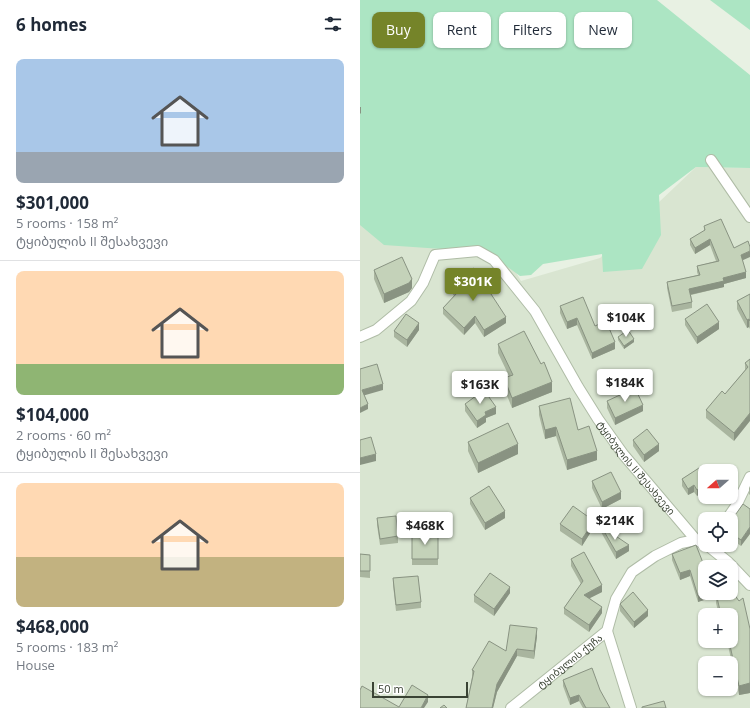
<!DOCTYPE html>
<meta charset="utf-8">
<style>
:root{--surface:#fff;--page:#f6f6f7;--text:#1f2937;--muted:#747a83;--line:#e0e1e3;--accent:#758429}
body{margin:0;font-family:"Open Sans","Noto Sans Georgian",sans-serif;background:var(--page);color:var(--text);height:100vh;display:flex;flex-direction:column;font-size:15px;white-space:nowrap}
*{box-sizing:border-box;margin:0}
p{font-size:13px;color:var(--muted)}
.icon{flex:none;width:22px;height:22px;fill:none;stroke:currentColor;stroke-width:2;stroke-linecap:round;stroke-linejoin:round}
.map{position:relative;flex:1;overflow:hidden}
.side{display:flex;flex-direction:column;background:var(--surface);width:360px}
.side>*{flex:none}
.hud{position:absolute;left:12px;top:12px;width:318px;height:36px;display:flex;gap:8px}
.needle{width:26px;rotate:249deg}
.fabs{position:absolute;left:338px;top:464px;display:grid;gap:8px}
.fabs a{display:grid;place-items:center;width:40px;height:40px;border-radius:8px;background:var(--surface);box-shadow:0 1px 3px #0004;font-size:20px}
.scale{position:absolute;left:12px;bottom:10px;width:96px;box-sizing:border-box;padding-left:4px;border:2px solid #3a4334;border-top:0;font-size:11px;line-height:14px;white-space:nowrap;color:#3a4334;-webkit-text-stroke:3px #fff;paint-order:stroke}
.price{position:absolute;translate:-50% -34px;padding:0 9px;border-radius:4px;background:#fff;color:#222;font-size:13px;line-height:26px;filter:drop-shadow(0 1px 2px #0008)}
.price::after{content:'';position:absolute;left:50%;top:24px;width:12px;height:9px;margin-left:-6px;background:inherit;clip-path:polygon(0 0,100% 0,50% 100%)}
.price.on{background:var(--accent);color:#fff}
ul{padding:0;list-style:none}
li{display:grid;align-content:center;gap:8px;height:212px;padding:0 16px}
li+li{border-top:1px solid var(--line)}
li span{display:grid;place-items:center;height:124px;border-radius:8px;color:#555}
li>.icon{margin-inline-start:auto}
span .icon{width:72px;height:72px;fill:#fffc;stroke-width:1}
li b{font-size:17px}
h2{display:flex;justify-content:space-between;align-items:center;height:48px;padding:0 16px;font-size:17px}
.pill{padding:0 14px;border-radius:8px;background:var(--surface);box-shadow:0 1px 3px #0004;font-size:14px;line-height:36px}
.pill.on{background:var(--accent);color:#fff}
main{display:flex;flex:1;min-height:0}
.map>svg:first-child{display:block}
.residential{fill:#d9e5d1;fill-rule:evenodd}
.green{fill:#ace5c3}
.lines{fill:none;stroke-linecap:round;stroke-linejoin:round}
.minor-casing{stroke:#afbca6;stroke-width:12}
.minor{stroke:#fff;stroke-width:10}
.wall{fill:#a9b59f}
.shaded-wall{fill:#899382}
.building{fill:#c4d2b9;stroke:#899382}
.labels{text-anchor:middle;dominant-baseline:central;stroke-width:3.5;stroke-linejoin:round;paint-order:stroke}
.street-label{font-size:10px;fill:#3a4334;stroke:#fff}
</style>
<main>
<section class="side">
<h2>6 homes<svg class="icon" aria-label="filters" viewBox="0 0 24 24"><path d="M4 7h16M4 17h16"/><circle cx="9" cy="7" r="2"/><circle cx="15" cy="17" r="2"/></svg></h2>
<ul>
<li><span style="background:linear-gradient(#a9c7e8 75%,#9aa5b1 0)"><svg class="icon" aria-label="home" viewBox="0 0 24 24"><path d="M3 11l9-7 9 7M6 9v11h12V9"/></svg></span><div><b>$301,000</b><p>5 rooms · 158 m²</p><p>ტყიბულის II შესახვევი</p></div></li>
<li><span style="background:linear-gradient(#ffd9b3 75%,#8fb573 0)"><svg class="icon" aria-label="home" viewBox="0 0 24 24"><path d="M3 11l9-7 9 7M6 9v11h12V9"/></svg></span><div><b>$104,000</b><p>2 rooms · 60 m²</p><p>ტყიბულის II შესახვევი</p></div></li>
<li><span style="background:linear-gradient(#ffd9b3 60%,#c2b280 0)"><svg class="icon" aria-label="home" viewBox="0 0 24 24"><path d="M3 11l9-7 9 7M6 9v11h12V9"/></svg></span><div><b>$468,000</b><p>5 rooms · 183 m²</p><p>House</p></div></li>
</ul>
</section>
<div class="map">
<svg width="390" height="708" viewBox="0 0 390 708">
<rect width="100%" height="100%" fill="#e8f1e3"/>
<path class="residential" d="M0 53 135 236 161 281 240 258 336 167 390 168V708H0ZM345 471H371V497H345ZM345 519H371V545H345ZM345 567H371V593H345ZM345 615H371V641H345ZM345 663H371V689H345Z"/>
<path class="green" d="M0 0H297L390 75V168L336 167 299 195 301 235 282 269 243 272 242 254 183 264 171 275 160 276 120 247 82 249 24 245 0 225Z
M350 0H390V30Z"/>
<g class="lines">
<g class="minor-casing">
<g id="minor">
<path d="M351 160 390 217"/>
<path id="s1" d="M0 337 16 330 51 301 63 283 75 255 118 251 134 260 175 311 218 387 238 419 263 454 336 540"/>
<path d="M367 519 376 506 390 477"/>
<path d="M347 545 368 562 390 585"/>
<path d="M247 631 271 708"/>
<path id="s2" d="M151 708 247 631 256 599 272 572 295 556 321 543 336 540 345 544"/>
</g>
</g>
<use href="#minor" class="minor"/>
</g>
<path class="wall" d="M344 226 374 248 382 260 386 278 364 284V287L331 295 332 302V308L312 312 307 288V282L338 275 337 272V266L356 261 350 245 335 254 330 245V239L344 231Z
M14 270 52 288 49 292 24 303 14 279Z
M90 283 146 323 124 337 115 323 104 335 83 314V308L94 296 90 289Z
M390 294V329L389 327 387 328 377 309V301Z
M200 306 235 326 255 349 232 359 217 325 207 329 200 313Z
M325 319 359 329 337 344 325 325Z
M59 330 47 347 34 337V331Z
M258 337 274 342 264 349 258 340Z
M138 344 181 364 192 392 152 408 144 388V378L149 376 138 353Z
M390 359 374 441 346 418V410L365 394 385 370V363Z
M247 401 283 411 255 425 247 408Z
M105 404 136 414 126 418V422L117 428 105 411Z
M179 406 218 430 237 460 207 470 196 436 185 439 179 415Z
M273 440 299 451 284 462 273 446Z
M108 442 158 454 118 473 108 451Z
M339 468 337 496 334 492 328 495 322 486V479Z
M232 481 261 499 242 509 232 488Z
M390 486V495L389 494V488Z
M110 498 145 518 125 530 110 504Z
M390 509 381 546 371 539V521Z
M17 518 38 536V543L20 545 17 525Z
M200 524 234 527 222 546 200 531Z
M241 526 269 551 256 559 241 532Z
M52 533H78V565H52Z
M0 554 10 555V578L0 577Z
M312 554 356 596 338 602 330 576 320 580 312 560Z
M211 559 242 592 230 598 242 613 229 632 204 614V608L221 584 211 566Z
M33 578 61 602V608L36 611 33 585Z
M150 593 134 616 114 602V595Z
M356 593 390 629V693L379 695 367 641H371V615H359L356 603Z
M260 604 288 616 274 628 260 611Z
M177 636 174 659 157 656 137 692 133 708H106L112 677V670L146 651Z
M203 680 250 708H223L219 701 210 705 203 686Z"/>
<path class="shaded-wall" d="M0 107H1V113L0 114Z
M350 239V245L335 254V248Z
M390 251V257L381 261V255Z
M386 272V278L364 284V287L329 295V289L363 278Z
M52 279V288L49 292 24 303V294Z
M115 316V323L104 335V328Z
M146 317V323L124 337V330Z
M217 318V325L207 329V322Z
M389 319V327L387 328V320Z
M359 322V329L337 344V337Z
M59 323V330L47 347V340Z
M274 339V342L264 349V346Z
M255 342V349L232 359V353Z
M192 382V392L152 408V398Z
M23 384V390L2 396V390Z
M8 404V409L0 413V408Z
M283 405V411L255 425V418Z
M136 407V414L126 418V422L117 428V421L125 412Z
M390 413V421L374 441V433Z
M196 427V436L185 439V430Z
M158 444V454L118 473V463Z
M299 444V451L284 462V455Z
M237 451V460L207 470V460Z
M16 454V461L0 465V458Z
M334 485V492L328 495V489Z
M345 485V491L337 496V490Z
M261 492V499L242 509V502Z
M145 511V518L125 530V523Z
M234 521V527L222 546V539Z
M390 527V534L381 546V540Z
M269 545V551L256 559V552Z
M330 570V576L320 580V573Z
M242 585V592L224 601V595Z
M150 587V593L134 616V609Z
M346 593H356V596L338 602V596Z
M242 607V613L229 632V625Z
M288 610V616L274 628V622Z
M177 628V636L174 659V651Z
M157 649V656L137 692 133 708H132L137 684Z
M390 683V693L379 695V686Z
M68 695V702L64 708H61Z
M219 695V701L210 705V698Z"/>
<path class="building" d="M361 219 374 248 388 241 390 247V251L381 255 386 272 363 278 364 281 329 289 332 302 312 306 307 282 340 275 337 266 359 261 350 239 335 248 330 239 345 230 344 226Z
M42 257 52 279 49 283 24 294 14 270Z
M114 268 146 317 124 330 115 316 104 328 83 308 97 293 90 283Z
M390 294V321L389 319 387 320 377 301Z
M223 297 235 326 246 321 255 342 232 353 217 318 207 322 200 306Z
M347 304 359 322 337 337 325 319Z
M46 314 59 323 47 340 34 331Z
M268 330 274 339 264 346 258 337Z
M164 331 181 364 184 362 192 382 152 398 144 378 153 375 138 344Z
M390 359V413L374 433 346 410 362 391 365 394 388 367 385 363Z
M17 364 23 384 2 390 8 404 0 408V369Z
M275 388 283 405 255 418 247 401Z
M124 390 136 407 125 412 126 415 117 421 105 404Z
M210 398 218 430 229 426 237 451 207 460 196 427 185 430 179 406Z
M148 423 158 444 118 463 108 442Z
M287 429 299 444 284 455 273 440Z
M11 437 16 454 0 458V440Z
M339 468 345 478V485L337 490 334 485 328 489 322 479Z
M251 472 261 492 242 502 232 481Z
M129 486 145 511 125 523 110 498Z
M383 504 390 509V527L381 540 371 533V521Z
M213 506 234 521 222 539 200 524Z
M36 516 38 536 20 539 17 518Z
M241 526 269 545 256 552Z
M52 533H78V559H52Z
M336 545 345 568V593H346L338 596 330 570 320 573 312 554Z
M224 552 242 585 224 595 242 607 229 625 204 608 223 581 211 559Z
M0 554 10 555V571H0Z
M130 573 150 587 134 609 114 595Z
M58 576 61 602 36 605 33 578Z
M371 590 379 601 383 598 390 629V683L379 686 369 641H371V615H361L356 593H371Z
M273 592 288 610 274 622 260 604Z
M150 625 177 628 174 651 157 649 137 684 132 708H106L114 671 112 670 129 641 146 651Z
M232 668 240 690 250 708H226L219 695 210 698 203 680Z
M52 685 68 695 61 708H0V690L2 686 39 707Z
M304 701 306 708H282V707Z
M84 705 87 708H80Z"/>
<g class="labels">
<g class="street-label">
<text stroke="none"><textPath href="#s1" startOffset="429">ტყიბულის II შესახვევი</textPath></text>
<text stroke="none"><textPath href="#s2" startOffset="75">ტყიბულის ქუჩა</textPath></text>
</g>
</g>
</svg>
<div class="fabs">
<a><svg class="needle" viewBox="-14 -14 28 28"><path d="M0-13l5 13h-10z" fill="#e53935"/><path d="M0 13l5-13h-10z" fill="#747a83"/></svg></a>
<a><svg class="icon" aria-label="locate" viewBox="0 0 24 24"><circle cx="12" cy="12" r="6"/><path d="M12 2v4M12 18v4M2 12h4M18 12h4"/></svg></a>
<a><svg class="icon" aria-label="layers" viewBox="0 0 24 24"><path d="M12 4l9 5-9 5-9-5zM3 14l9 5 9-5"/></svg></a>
<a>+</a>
<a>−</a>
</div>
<div class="scale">50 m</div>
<b class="price on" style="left:113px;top:302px">$301K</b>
<b class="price" style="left:266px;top:338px">$104K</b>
<b class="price" style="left:265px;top:403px">$184K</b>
<b class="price" style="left:120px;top:405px">$163K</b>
<b class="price" style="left:255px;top:541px">$214K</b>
<b class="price" style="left:65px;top:546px">$468K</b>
<div class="hud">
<a class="pill on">Buy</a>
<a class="pill">Rent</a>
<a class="pill">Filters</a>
<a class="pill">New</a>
</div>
</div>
</main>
